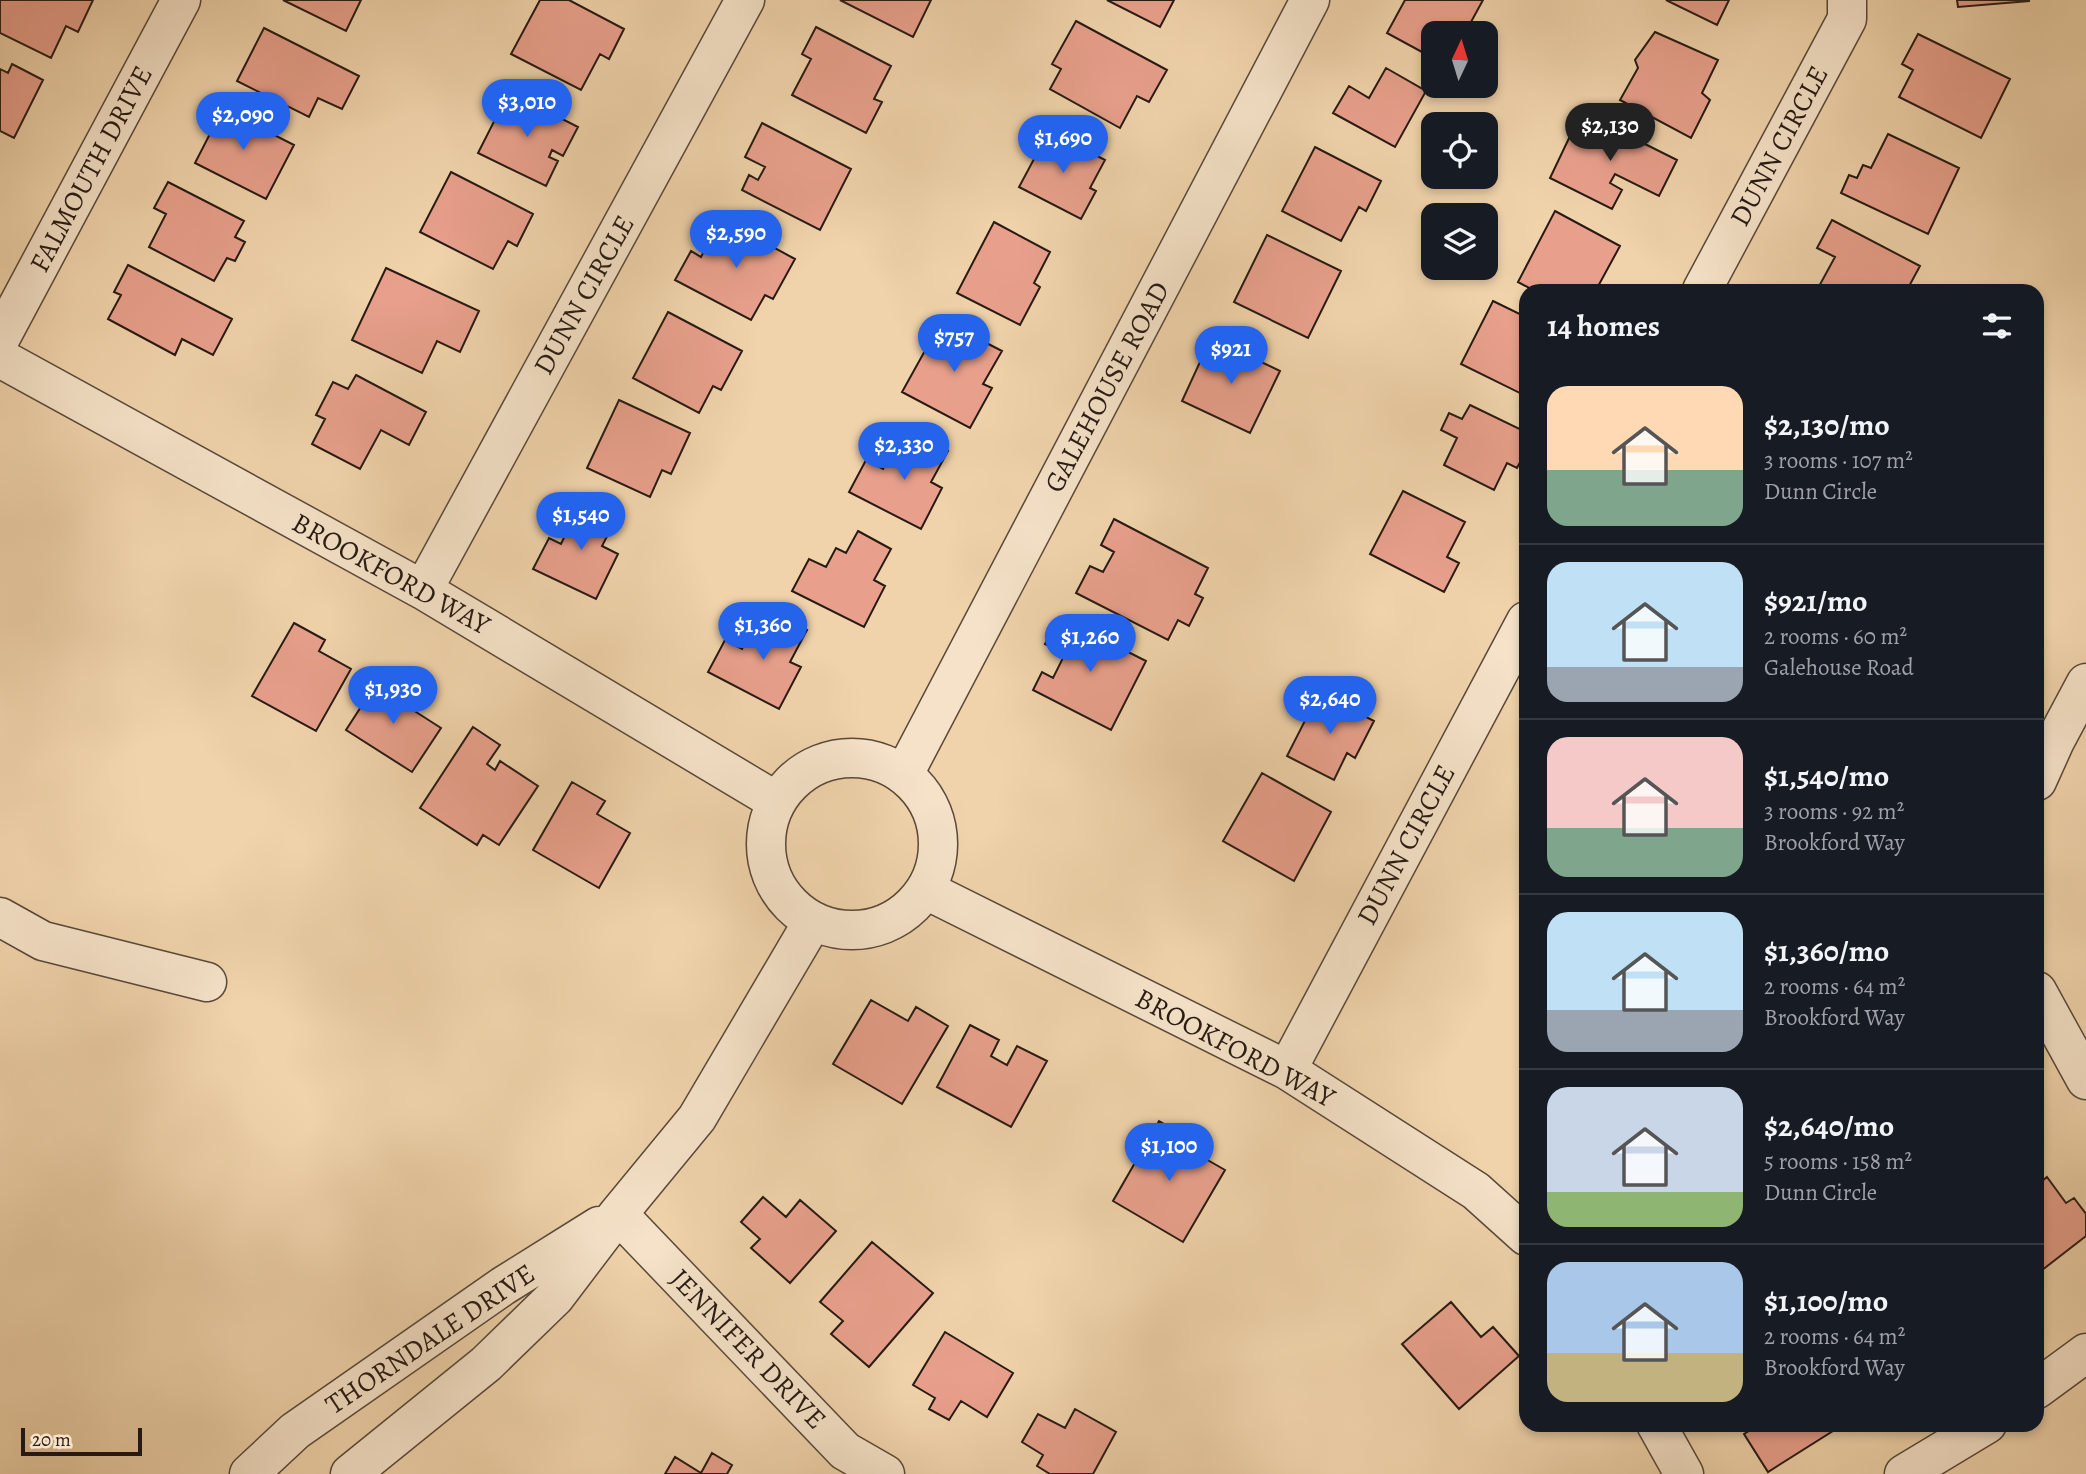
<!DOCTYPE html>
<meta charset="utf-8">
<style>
:root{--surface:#171b24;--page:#20242c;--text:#f1f3f6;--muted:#9ea1a6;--line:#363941;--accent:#2563eb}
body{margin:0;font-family:Alegreya,serif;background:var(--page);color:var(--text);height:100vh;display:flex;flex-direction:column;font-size:26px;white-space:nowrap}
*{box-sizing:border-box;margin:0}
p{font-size:23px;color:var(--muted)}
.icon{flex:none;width:38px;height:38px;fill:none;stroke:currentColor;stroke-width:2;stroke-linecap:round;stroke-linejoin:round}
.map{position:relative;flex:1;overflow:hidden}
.drawer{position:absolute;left:1519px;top:284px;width:525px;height:1148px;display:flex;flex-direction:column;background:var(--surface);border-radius:21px;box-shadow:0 4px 10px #0003}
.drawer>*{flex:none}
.needle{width:46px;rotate:4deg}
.buttons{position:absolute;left:1421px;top:21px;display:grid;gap:14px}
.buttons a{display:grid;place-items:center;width:77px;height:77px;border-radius:14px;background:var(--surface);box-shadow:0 4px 10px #0003;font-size:35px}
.scale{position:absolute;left:21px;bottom:18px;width:121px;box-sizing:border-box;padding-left:7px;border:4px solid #271a13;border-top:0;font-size:19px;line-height:24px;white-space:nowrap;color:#271a13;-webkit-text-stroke:5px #f5e2c8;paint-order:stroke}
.price{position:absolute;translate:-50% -60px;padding:0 16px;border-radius:24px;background:var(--accent);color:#fff;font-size:23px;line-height:46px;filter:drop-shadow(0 2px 4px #0008)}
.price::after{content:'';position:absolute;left:50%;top:42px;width:21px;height:16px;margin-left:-10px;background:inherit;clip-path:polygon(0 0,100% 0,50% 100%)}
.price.active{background:#222;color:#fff}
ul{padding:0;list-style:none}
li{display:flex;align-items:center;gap:21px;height:175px;padding:0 28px}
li+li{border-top:2px solid var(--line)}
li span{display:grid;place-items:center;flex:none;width:196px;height:140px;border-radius:21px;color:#555}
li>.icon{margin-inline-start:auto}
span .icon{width:84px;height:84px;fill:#fffc;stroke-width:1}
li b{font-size:30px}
h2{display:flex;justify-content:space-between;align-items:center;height:84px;padding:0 28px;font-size:30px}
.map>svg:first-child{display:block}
.building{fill:#e8a08c;stroke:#271a13;stroke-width:2}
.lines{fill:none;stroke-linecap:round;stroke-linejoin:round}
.minor-casing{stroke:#594839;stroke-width:41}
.minor{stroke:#f5e2c8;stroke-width:38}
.labels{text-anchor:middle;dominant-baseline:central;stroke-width:7;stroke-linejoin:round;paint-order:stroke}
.street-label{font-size:28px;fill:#271a13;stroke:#f5e2c8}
</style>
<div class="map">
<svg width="2086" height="1474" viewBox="0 0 2086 1474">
<rect width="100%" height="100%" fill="#f0d3ab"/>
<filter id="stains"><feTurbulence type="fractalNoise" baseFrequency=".00286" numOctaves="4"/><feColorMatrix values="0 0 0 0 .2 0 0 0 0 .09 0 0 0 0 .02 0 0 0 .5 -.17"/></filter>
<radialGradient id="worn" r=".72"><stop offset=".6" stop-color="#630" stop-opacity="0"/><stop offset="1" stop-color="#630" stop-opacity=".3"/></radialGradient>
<path class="building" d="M0 0H93L78 32 66 26 51 58 0 33Z
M283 0H361L346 31Z
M540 0H569L624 29 609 59 600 54 581 90 511 54Z
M840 0H931L913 37Z
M1107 0H1174L1160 27Z
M1405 0H1483L1465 33H1433V58L1387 33Z
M1666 0H1729L1717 25Z
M1957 0H2029V1L1958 7Z
M1076 21 1167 70 1149 102 1137 96 1120 128 1050 89 1061 69 1052 64Z
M816 27 891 66 874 99 882 102 866 133 792 95 811 59 802 54Z
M264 28 359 76 342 109 318 98 309 117 237 81Z
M1655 32 1718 60 1702 93 1710 100 1691 138 1620 100 1638 68 1635 60Z
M1918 34 2010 79 1981 138 1899 97 1913 70 1902 64Z
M12 64 43 80 14 138 0 131V69L8 73Z
M1386 68 1426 91 1395 147 1333 113 1349 86 1369 98Z
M509 92 578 127 563 156 552 150 549 157 558 161 546 186 478 153Z
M212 103 294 145 266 199 195 163 212 130 201 124Z
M1587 115 1677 160 1659 196 1615 174 1610 183 1622 190 1612 209 1550 178 1570 136 1575 138Z
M762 123 851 169 820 230 742 190 749 175 758 180 765 167 745 157Z
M1049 131 1105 160 1090 188 1096 191 1081 219 1019 187Z
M1888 134 1959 168 1928 234 1841 193 1849 175 1857 178 1863 165 1871 168Z
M1315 147 1381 181 1366 211 1359 207 1341 241 1282 211Z
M451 172 533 214 517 246 508 241 493 269 420 232Z
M168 182 244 221 235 237 245 242 235 261 227 258 214 281 149 247 166 214 154 208Z
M1555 211 1620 246 1596 290H1533L1518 282Z
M721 219 795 259 773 299 765 295 751 320 675 280 691 251 701 257Z
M1832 220 1920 266 1907 290H1817L1835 257 1817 248Z
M994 222 1050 252 1034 283 1040 287 1020 325 957 293Z
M1267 235 1341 271 1308 338 1234 302Z
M128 265 232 319 213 355 182 339 175 355 108 319 121 295 114 292Z
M386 268 479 311 460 352 437 341 422 373 352 340Z
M1493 301 1526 317V396L1461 364Z
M668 312 742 351 721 390 713 386 699 413 633 378Z
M942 320 1002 351 983 384 992 388 970 428 902 392Z
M1211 338 1280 371 1250 433 1182 401Z
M356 375 426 412 409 445 381 430 360 469 312 444 325 419 316 415 333 382 348 389Z
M619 400 690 433 671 474 662 470 650 497 587 468Z
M1470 405 1526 432V451L1517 468 1507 463 1494 490 1444 465 1457 438 1441 430 1449 413 1462 419Z
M914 433 948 451 931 482 942 488 921 529 849 492 866 460 883 469 892 450 903 455Z
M1403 491 1465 522 1447 557 1459 563 1444 592 1370 554Z
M582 500 617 517 602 546 618 554 596 599 533 569 549 538 561 544Z
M1114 519 1208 568 1195 594 1203 598 1189 626 1178 620 1168 640 1076 593 1090 566 1103 572 1114 552 1101 545Z
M858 531 891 549 874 580 885 586 864 627 792 591 809 559 826 567 836 548 846 553Z
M774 613 807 630 790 662 801 667 779 709 708 672 725 640 742 649 752 630 762 635Z
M1059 617 1146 661 1111 730 1033 690 1042 672 1053 678 1065 654 1045 644Z
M294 623 325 640 319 651 351 669 316 731 252 696Z
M381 676 408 693 402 703 441 728 412 772 346 730Z
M1319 693 1374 721 1355 758 1347 753 1334 780 1287 756Z
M473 727 500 745 487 764 495 770 500 761 538 786 499 845 483 835 477 845 420 808Z
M1262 773 1331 812 1294 881 1223 841Z
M572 782 605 801 597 814 630 833 599 888 533 850Z
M871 1000 908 1021 916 1007 948 1026 902 1104 833 1064Z
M970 1025 999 1040 991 1056 1007 1065 1017 1046 1047 1061 1011 1127 937 1087Z
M1159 1121 1197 1143 1192 1151 1225 1170 1183 1242 1113 1201Z
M2047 1177 2066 1203 2074 1198 2086 1214V1236L2037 1274V1185Z
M763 1197 786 1217 800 1200 836 1231 790 1283 751 1248 760 1239 741 1222Z
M872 1242 933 1293 869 1367 831 1334 843 1321 820 1302Z
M1451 1302 1481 1337 1493 1327 1519 1356 1459 1409 1402 1344Z
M945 1332 1013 1373 987 1417 961 1401 949 1420 929 1409 935 1398 913 1385Z
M1075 1409 1116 1432 1093 1474H1050L1037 1466 1043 1455 1022 1442 1038 1414 1065 1428Z
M1753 1424H1844L1768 1472 1744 1434 1755 1427Z
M712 1453 732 1465 727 1474H665L675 1457 701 1473Z"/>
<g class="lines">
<g class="minor-casing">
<path id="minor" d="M1702 290 1847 19V0
M0 339 181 0
M0 358 423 590 776 801
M423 590 745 0
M766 844a86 86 0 1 1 172 0a86 86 0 1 1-172 0Z
M904 774 1310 0
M2037 781 2055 741 2086 683
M926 890 1287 1070 1476 1191 1526 1236
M0 917 43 941 207 982
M2037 991 2086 1080
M1287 1070 1526 621
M618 1214 845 1451 885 1474
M2037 1389 2086 1353
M1656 1424 1684 1474
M249 1474 295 1431 503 1286 599 1226
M350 1474 486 1364 555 1297 618 1214 697 1118 813 921
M1904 1474 1987 1424"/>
</g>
<use href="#minor" class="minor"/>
</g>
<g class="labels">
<g class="street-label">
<text transform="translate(1779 146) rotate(-62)">DUNN CIRCLE</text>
<text transform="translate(91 169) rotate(-62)">FALMOUTH DRIVE</text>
<text transform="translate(584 295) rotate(-61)">DUNN CIRCLE</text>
<text transform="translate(1107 387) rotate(-62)">GALEHOUSE ROAD</text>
<text transform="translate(391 574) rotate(29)">BROOKFORD WAY</text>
<text transform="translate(1406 845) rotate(-62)">DUNN CIRCLE</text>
<text transform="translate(1235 1048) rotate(28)">BROOKFORD WAY</text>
<text transform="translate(430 1339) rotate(-34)">THORNDALE DRIVE</text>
<text transform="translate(748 1349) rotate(46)">JENNIFER DRIVE</text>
</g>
</g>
<rect width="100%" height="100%" filter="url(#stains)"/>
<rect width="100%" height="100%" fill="url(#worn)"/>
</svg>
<div class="buttons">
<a><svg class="needle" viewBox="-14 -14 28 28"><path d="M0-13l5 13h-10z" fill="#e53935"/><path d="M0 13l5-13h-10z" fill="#9ea1a6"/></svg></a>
<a><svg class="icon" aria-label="locate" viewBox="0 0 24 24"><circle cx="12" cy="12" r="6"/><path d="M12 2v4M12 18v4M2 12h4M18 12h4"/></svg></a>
<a><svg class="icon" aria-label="layers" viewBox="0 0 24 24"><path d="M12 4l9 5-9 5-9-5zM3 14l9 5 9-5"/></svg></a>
</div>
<div class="scale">20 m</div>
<b class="price" style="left:527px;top:139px">$3,010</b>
<b class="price" style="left:243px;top:152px">$2,090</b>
<b class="price active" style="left:1610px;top:163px">$2,130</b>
<b class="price" style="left:1063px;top:175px">$1,690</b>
<b class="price" style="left:736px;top:270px">$2,590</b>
<b class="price" style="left:954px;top:374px">$757</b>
<b class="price" style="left:1231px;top:386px">$921</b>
<b class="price" style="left:904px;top:482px">$2,330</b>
<b class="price" style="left:581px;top:552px">$1,540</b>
<b class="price" style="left:763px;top:662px">$1,360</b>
<b class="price" style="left:1090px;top:674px">$1,260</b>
<b class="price" style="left:393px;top:726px">$1,930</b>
<b class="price" style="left:1330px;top:736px">$2,640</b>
<b class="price" style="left:1169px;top:1183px">$1,100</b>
<section class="drawer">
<h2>14 homes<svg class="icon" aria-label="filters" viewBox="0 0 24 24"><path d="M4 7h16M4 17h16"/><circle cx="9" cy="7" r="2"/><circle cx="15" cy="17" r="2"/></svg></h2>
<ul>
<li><span style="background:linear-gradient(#ffd9b3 60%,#7fa58c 0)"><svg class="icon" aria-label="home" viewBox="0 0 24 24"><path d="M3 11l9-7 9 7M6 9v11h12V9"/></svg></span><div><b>$2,130/mo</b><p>3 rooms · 107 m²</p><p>Dunn Circle</p></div></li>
<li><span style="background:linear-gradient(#bfe0f5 75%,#9aa5b1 0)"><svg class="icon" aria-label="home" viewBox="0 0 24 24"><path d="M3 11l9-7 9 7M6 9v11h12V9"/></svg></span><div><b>$921/mo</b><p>2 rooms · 60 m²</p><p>Galehouse Road</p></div></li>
<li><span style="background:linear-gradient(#f6c9c9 65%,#7fa58c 0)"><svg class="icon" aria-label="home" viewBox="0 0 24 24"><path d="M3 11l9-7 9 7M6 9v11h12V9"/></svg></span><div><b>$1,540/mo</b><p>3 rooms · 92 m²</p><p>Brookford Way</p></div></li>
<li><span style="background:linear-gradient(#bfe0f5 70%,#9aa5b1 0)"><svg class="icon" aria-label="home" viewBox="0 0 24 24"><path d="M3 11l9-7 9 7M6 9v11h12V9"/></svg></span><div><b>$1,360/mo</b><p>2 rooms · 64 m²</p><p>Brookford Way</p></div></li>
<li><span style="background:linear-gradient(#c9d6e8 75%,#8fb573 0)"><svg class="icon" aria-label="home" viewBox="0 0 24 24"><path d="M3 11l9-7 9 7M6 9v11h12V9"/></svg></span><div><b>$2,640/mo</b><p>5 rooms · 158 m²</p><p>Dunn Circle</p></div></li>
<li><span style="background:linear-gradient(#a9c7e8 65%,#c2b280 0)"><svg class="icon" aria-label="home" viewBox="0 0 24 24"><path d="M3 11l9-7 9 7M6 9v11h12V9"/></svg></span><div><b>$1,100/mo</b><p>2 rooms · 64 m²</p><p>Brookford Way</p></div></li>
</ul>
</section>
</div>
